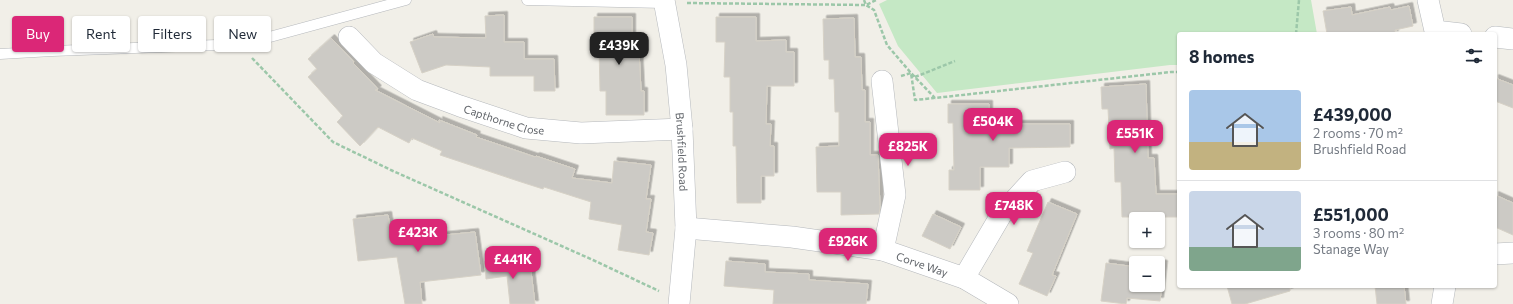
<!DOCTYPE html>
<meta charset="utf-8">
<style>
:root{--surface:#fff;--page:#f2f2f3;--text:#1f2937;--muted:#747a83;--line:#e0e1e3;--accent:#db2777}
body{margin:0;font-family:Commissioner,sans-serif;background:var(--page);color:var(--text);height:100vh;display:flex;flex-direction:column;font-size:15px;white-space:nowrap}
*{box-sizing:border-box;margin:0}
p{font-size:13px;color:var(--muted)}
.icon{flex:none;width:22px;height:22px;fill:none;stroke:currentColor;stroke-width:2;stroke-linecap:round;stroke-linejoin:round}
.map{position:relative;flex:1;overflow:hidden}
.drawer{position:absolute;left:1177px;top:32px;width:320px;height:256px;display:flex;flex-direction:column;background:var(--surface);border-radius:4px;box-shadow:0 1px 3px #0004}
.drawer>*{flex:none}
.banner{position:absolute;left:12px;top:16px;width:380px;height:36px;display:flex;gap:8px}
.fabs{position:absolute;left:1129px;top:212px;display:grid;gap:8px}
.fabs a{display:grid;place-items:center;width:36px;height:36px;border-radius:4px;background:var(--surface);box-shadow:0 1px 3px #0004;font-size:20px}
.price{position:absolute;translate:-50% -34px;padding:0 9px;border-radius:8px;background:var(--accent);color:#fff;font-size:13px;line-height:26px;filter:drop-shadow(0 1px 2px #0008)}
.price::after{content:'';position:absolute;left:50%;top:24px;width:12px;height:9px;margin-left:-6px;background:inherit;clip-path:polygon(0 0,100% 0,50% 100%)}
.price.active{background:#222;color:#fff}
ul{padding:0;list-style:none}
li{display:flex;align-items:center;gap:12px;height:100px;padding:0 12px}
li+li{border-top:1px solid var(--line)}
li span{display:grid;place-items:center;flex:none;width:112px;height:80px;border-radius:4px;color:#555}
li>.icon{margin-inline-start:auto}
span .icon{width:48px;height:48px;fill:#fffc;stroke-width:1}
li b{font-size:17px}
h2{display:flex;justify-content:space-between;align-items:center;height:48px;padding:0 12px;font-size:17px}
.chip{padding:0 14px;border-radius:4px;background:var(--surface);box-shadow:0 1px 3px #0004;font-size:14px;line-height:36px}
.chip.active{background:var(--accent);color:#fff}
.map>svg:first-child{display:block}
.green{fill:#c5e8c5}
.building{fill:#cccac5;stroke:#d6d1c6;filter:url(#shadow)}
.lines{fill:none;stroke-linecap:round;stroke-linejoin:round}
.lane-casing{stroke:#b5b8bc;stroke-width:11}
.street-casing{stroke:#b5b8bc;stroke-width:22}
.path{stroke:#9cc7a9;stroke-width:2.5;stroke-dasharray:4 2;stroke-linecap:butt}
.lane{stroke:#fff;stroke-width:10}
.street{stroke:#fff;stroke-width:21}
.labels{text-anchor:middle;dominant-baseline:central;stroke-width:3.5;stroke-linejoin:round;paint-order:stroke}
.street-label{font-size:11px;fill:#5f6368;stroke:#fff}
</style>
<div class="map">
<svg width="1513" height="304" viewBox="0 0 1513 304">
<defs>
<filter id="shadow"><feDropShadow dx="3.5" dy="-3.5" stdDeviation="0" flood-color="#0004"/></filter>
</defs>
<rect width="100%" height="100%" fill="#f1efe8"/>
<path class="green" d="M887 0H1311L1317 34H1179V65H1170L937 93 898 46 879 4Z"/>
<path class="building" d="M1409 6 1413 26 1395 30V34H1327L1323 11 1351 7 1352 15 1390 7 1391 10Z
M504 15V42H524V59H554L555 91H534V76H490V67L446 65 422 73 410 42 433 34 434 37 486 38 485 16Z
M594 17H632V51H639L641 91H644V115H606V91H600L599 48H594Z
M716 17H756V41L786 40V52H794V86H767L766 124H771L770 146H774V176H761V203H737L736 146H733V112H730V77H724L725 42H716Z
M854 18 855 57H861L862 90H865V122H870V155H878L880 208 879 214 841 215V192H817L816 147 839 146V112H835L834 79H829V60H824L823 19Z
M331 38 354 62 353 63 378 89 375 90 440 123 439 120 477 135 476 137 535 157 536 156 575 169 572 178 612 183 614 161 651 165 646 199H651L646 232 653 233 649 255 618 250 622 225 589 219 591 202 544 187 543 189 518 181 440 155 442 151 412 138 409 143 378 127 360 146 337 122 343 116 308 77 317 69 308 59Z
M1495 78 1513 85V108L1495 101Z
M1146 84 1148 158H1154L1156 194H1179V217H1122L1121 182H1115L1114 148 1110 149 1108 109H1102L1101 87Z
M948 104H989V121L1017 124H1070V147L1009 148V167H980V190H949V170H954L953 123H948Z
M1495 195 1513 203V235L1495 227Z
M1048 202 1077 214 1052 275 1056 276 1047 296 1019 284 1033 253 1027 251Z
M933 214 961 227 950 249 922 236Z
M388 215 391 233 434 225 435 236 475 232 481 275 420 282 422 304H405L397 257 358 261 353 219Z
M506 258 507 266 530 264 535 304H510L507 276 486 279 485 261Z
M726 261 765 264V272L809 274V280L868 284 866 304H773L774 290 724 286Z
M1142 261 1164 264 1160 301 1127 298 1126 304 1101 301 1106 263 1136 267V285H1158V263H1141Z
M1227 286H1290V291L1245 304H1232Z
M1375 286H1404L1406 304H1377Z"/>
<g class="lines">
<g class="lane-casing">
<path id="lane" d="M527 0 664 3
M0 54 52 51 244 44 406 0"/>
</g>
<g class="street-casing">
<g id="street">
<path id="s1" d="M664 0 676 65 682 129 686 228 679 304"/>
<path d="M1428 0 1435 31 1461 34"/>
<path id="s2" d="M349 37 374 63 417 90 460 106 526 128 581 133 682 129"/>
<path d="M1495 37 1513 39"/>
<path d="M882 81 895 195 883 250"/>
<path id="s3" d="M686 228 792 237 883 250 964 278 1008 304"/>
<path d="M1495 254 1513 253"/>
<path d="M964 278 1001 215 1032 181 1065 172"/>
<path d="M1442 304 1445 286"/>
</g>
</g>
<path class="path" d="M864 0 866 5 874 10 887 45 911 73 935 98 1171 72H1179
M687 3 866 5 876 0
M1296 34 1299 0
M252 58 333 142 393 171 593 260 659 291
M901 76 911 73 915 100 934 98
M915 77 955 61"/>
<use href="#lane" class="lane"/>
<use href="#street" class="street"/>
</g>
<g class="labels">
<g class="street-label">
<text stroke="none"><textPath href="#s2" startOffset="179">Capthorne Close</textPath></text>
<text stroke="none"><textPath href="#s1" startOffset="153">Brushfield Road</textPath></text>
<text stroke="none"><textPath href="#s3" startOffset="240">Corve Way</textPath></text>
</g>
</g>
</svg>
<div class="fabs">
<a>+</a>
<a>−</a>
</div>
<b class="price active" style="left:619px;top:66px">£439K</b>
<b class="price" style="left:993px;top:142px">£504K</b>
<b class="price" style="left:1135px;top:154px">£551K</b>
<b class="price" style="left:908px;top:167px">£825K</b>
<b class="price" style="left:1014px;top:226px">£748K</b>
<b class="price" style="left:418px;top:253px">£423K</b>
<b class="price" style="left:848px;top:262px">£926K</b>
<b class="price" style="left:513px;top:280px">£441K</b>
<div class="banner">
<a class="chip active">Buy</a>
<a class="chip">Rent</a>
<a class="chip">Filters</a>
<a class="chip">New</a>
</div>
<section class="drawer">
<h2>8 homes<svg class="icon" aria-label="filters" viewBox="0 0 24 24"><path d="M4 7h16M4 17h16"/><circle cx="9" cy="7" r="2"/><circle cx="15" cy="17" r="2"/></svg></h2>
<ul>
<li><span style="background:linear-gradient(#a9c7e8 65%,#c2b280 0)"><svg class="icon" aria-label="home" viewBox="0 0 24 24"><path d="M3 11l9-7 9 7M6 9v11h12V9"/></svg></span><div><b>£439,000</b><p>2 rooms · 70 m²</p><p>Brushfield Road</p></div></li>
<li><span style="background:linear-gradient(#c9d6e8 70%,#7fa58c 0)"><svg class="icon" aria-label="home" viewBox="0 0 24 24"><path d="M3 11l9-7 9 7M6 9v11h12V9"/></svg></span><div><b>£551,000</b><p>3 rooms · 80 m²</p><p>Stanage Way</p></div></li>
</ul>
</section>
</div>
